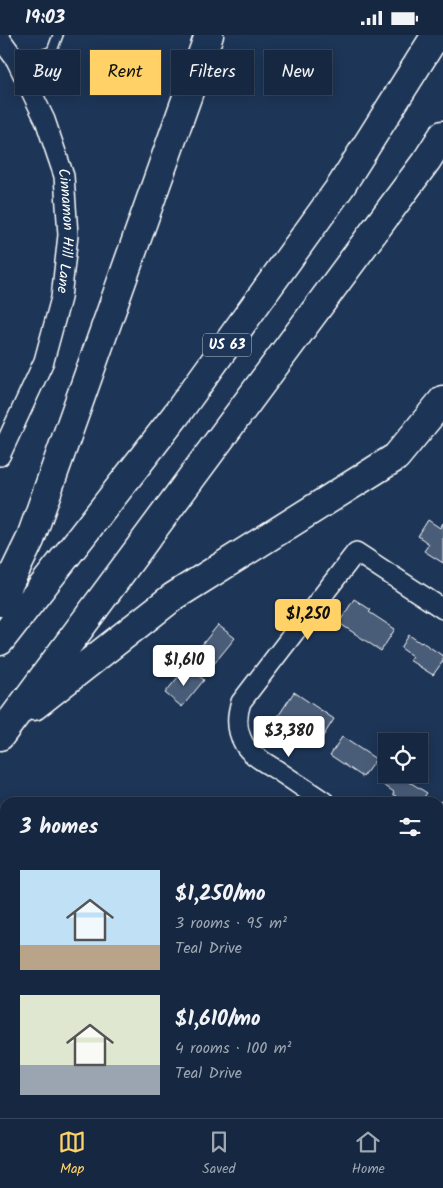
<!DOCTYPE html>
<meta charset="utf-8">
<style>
:root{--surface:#162841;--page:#23344c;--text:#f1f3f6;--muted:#9ea6b1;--line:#35445a;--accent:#ffd166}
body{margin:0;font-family:Kalam,sans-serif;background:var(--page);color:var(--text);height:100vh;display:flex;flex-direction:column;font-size:19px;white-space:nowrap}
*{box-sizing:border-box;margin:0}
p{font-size:16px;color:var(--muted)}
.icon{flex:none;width:28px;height:28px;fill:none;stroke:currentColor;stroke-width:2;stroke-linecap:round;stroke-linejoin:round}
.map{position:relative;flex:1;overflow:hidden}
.panel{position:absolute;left:0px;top:762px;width:444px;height:321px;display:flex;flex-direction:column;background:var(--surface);border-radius:15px 15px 0 0;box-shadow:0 2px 12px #0003,0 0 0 1px var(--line)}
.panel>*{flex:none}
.banner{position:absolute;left:15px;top:15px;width:414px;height:45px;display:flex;gap:10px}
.fabs{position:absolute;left:378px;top:698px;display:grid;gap:10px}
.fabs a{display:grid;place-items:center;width:50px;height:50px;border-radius:0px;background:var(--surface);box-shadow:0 2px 12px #0003,0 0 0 1px var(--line);font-size:25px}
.price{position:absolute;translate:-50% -42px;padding:0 11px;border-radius:5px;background:#fff;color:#222;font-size:16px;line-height:32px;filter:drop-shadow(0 1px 2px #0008)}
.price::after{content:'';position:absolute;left:50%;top:30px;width:15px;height:11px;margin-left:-8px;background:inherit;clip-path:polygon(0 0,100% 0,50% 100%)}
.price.on{background:var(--accent);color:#111}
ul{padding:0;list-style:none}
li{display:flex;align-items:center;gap:15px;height:125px;padding:0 20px}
li span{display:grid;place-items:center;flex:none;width:140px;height:100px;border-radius:0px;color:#555}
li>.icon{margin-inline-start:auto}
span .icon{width:60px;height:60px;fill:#fffc;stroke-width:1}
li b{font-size:21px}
h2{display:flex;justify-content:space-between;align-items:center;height:60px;padding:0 20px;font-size:21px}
.tag{padding:0 18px;border-radius:0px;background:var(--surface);box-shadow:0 2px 12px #0003,0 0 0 1px var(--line);font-size:18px;line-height:45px}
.tag.on{background:var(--accent);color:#111}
.status{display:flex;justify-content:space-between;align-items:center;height:35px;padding:0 25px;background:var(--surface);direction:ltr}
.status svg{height:14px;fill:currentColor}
.tab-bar{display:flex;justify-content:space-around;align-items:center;height:70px;border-top:1px solid var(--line);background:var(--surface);font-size:14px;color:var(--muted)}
.tab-bar a{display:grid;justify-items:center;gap:2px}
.tab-bar .on{color:var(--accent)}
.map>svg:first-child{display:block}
.built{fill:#2a4161}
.green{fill:#364b69;stroke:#9aa5b4}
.building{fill:#4a5d79;stroke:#fff}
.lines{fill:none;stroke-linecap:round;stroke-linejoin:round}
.lane-casing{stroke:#fff;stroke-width:12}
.street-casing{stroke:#fff;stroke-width:22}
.highway-casing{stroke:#fff;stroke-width:31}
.path{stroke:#fff;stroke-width:3;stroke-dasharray:4 4;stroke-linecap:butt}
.lane{stroke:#1d3557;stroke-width:9}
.street{stroke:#1d3557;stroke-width:19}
.highway{stroke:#1d3557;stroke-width:28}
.labels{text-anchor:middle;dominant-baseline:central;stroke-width:4.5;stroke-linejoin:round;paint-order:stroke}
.shield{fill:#1d3557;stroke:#bbc2cd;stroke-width:1}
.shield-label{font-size:14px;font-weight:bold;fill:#fff}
.street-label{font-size:15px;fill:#fff;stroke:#1d3557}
</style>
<div class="status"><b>19:03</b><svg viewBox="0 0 49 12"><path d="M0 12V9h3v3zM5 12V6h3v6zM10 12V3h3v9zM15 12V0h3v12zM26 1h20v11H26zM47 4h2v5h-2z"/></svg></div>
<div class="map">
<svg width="443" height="1083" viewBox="0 0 443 1083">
<rect width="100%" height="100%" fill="#1d3557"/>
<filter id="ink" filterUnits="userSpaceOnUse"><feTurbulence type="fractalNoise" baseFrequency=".02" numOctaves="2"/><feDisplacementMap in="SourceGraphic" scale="10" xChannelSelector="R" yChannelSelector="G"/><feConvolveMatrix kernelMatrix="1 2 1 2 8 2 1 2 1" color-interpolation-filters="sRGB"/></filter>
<g filter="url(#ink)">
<path class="built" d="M5 796V1079H439V859L443 862V1083H0V802Z"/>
<path class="green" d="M0 920 5 925V1001L0 1006Z
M5 1025V1079H77L73 1083H0V1030Z"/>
<path class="building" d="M428 485 440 493 443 488V528L424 516 429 509 418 501Z
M354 564 371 575 369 577 395 594 381 616 339 588Z
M218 590 235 603 213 630 196 617Z
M409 600 421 608 422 607 443 621V626L433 640 409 625 412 621 401 613Z
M187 631 204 645 182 672 165 658Z
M294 657 334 684 322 703 301 690 297 696 277 683Z
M342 702 376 724 363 742 330 720Z
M386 737V739H397L427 758 420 768H405L393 759 394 757 379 747Z
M440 766 443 768V791L439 788V768Z
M196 1079H263L269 1083H193Z
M306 1079H357L354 1083H303Z"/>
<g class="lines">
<g class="lane-casing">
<path id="lane" d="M18 29 52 16 58 0"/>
</g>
<g class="street-casing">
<g id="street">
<path id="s1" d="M0 3 16 25 45 85 64 141 68 200 61 263 44 326 0 421"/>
<path d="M326 768C310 757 293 746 277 735 266 728 250 720 244 709 236 695 236 682 241 667L356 517 443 574"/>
<path d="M439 842 443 844"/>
</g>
</g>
<g class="highway-casing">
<path id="highway" d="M0 567 30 505 209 0
M0 606 176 380 341 151 436 0
M34 671 173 562 396 422 443 365
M0 701 427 125 443 100"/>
</g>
<path class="path" d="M89 1079 94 1083
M271 1079 277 1083
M142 1083 143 1081 146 1083
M173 1083 176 1079"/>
<use href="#lane" class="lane"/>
<use href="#street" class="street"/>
<use href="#highway" class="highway"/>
</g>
</g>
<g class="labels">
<rect class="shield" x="203" y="298.5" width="48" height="23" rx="4"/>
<g class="shield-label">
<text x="227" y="310">US 63</text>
</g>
<g class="street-label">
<text stroke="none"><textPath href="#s1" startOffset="208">Cinnamon Hill Lane</textPath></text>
</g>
</g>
</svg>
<div class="fabs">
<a><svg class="icon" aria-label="locate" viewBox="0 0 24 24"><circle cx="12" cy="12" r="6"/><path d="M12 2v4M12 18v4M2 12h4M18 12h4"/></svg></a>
</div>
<b class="price on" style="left:308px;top:606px">$1,250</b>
<b class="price" style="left:184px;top:652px">$1,610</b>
<b class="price" style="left:289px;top:723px">$3,380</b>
<div class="banner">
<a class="tag">Buy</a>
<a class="tag on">Rent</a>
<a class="tag">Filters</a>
<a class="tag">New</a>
</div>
<section class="panel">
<h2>3 homes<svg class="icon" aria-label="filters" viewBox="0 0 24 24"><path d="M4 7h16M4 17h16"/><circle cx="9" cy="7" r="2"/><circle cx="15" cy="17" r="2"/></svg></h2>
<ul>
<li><span style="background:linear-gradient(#bfe0f5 75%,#b9a48a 0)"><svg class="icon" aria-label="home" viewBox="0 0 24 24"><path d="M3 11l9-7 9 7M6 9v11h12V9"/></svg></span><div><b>$1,250/mo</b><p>3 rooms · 95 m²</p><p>Teal Drive</p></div></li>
<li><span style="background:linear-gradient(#dfe7d0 70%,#9aa5b1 0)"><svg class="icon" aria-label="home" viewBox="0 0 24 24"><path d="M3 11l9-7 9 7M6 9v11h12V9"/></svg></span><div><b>$1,610/mo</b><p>4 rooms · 100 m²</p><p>Teal Drive</p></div></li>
</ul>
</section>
</div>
<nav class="tab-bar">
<a class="on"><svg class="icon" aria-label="map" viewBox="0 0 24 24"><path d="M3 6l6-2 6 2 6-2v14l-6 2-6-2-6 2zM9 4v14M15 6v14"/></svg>Map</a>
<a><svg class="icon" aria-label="saved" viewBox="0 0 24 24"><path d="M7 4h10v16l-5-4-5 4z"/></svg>Saved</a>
<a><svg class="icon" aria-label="home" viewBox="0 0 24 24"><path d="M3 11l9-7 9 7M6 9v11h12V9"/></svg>Home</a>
</nav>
